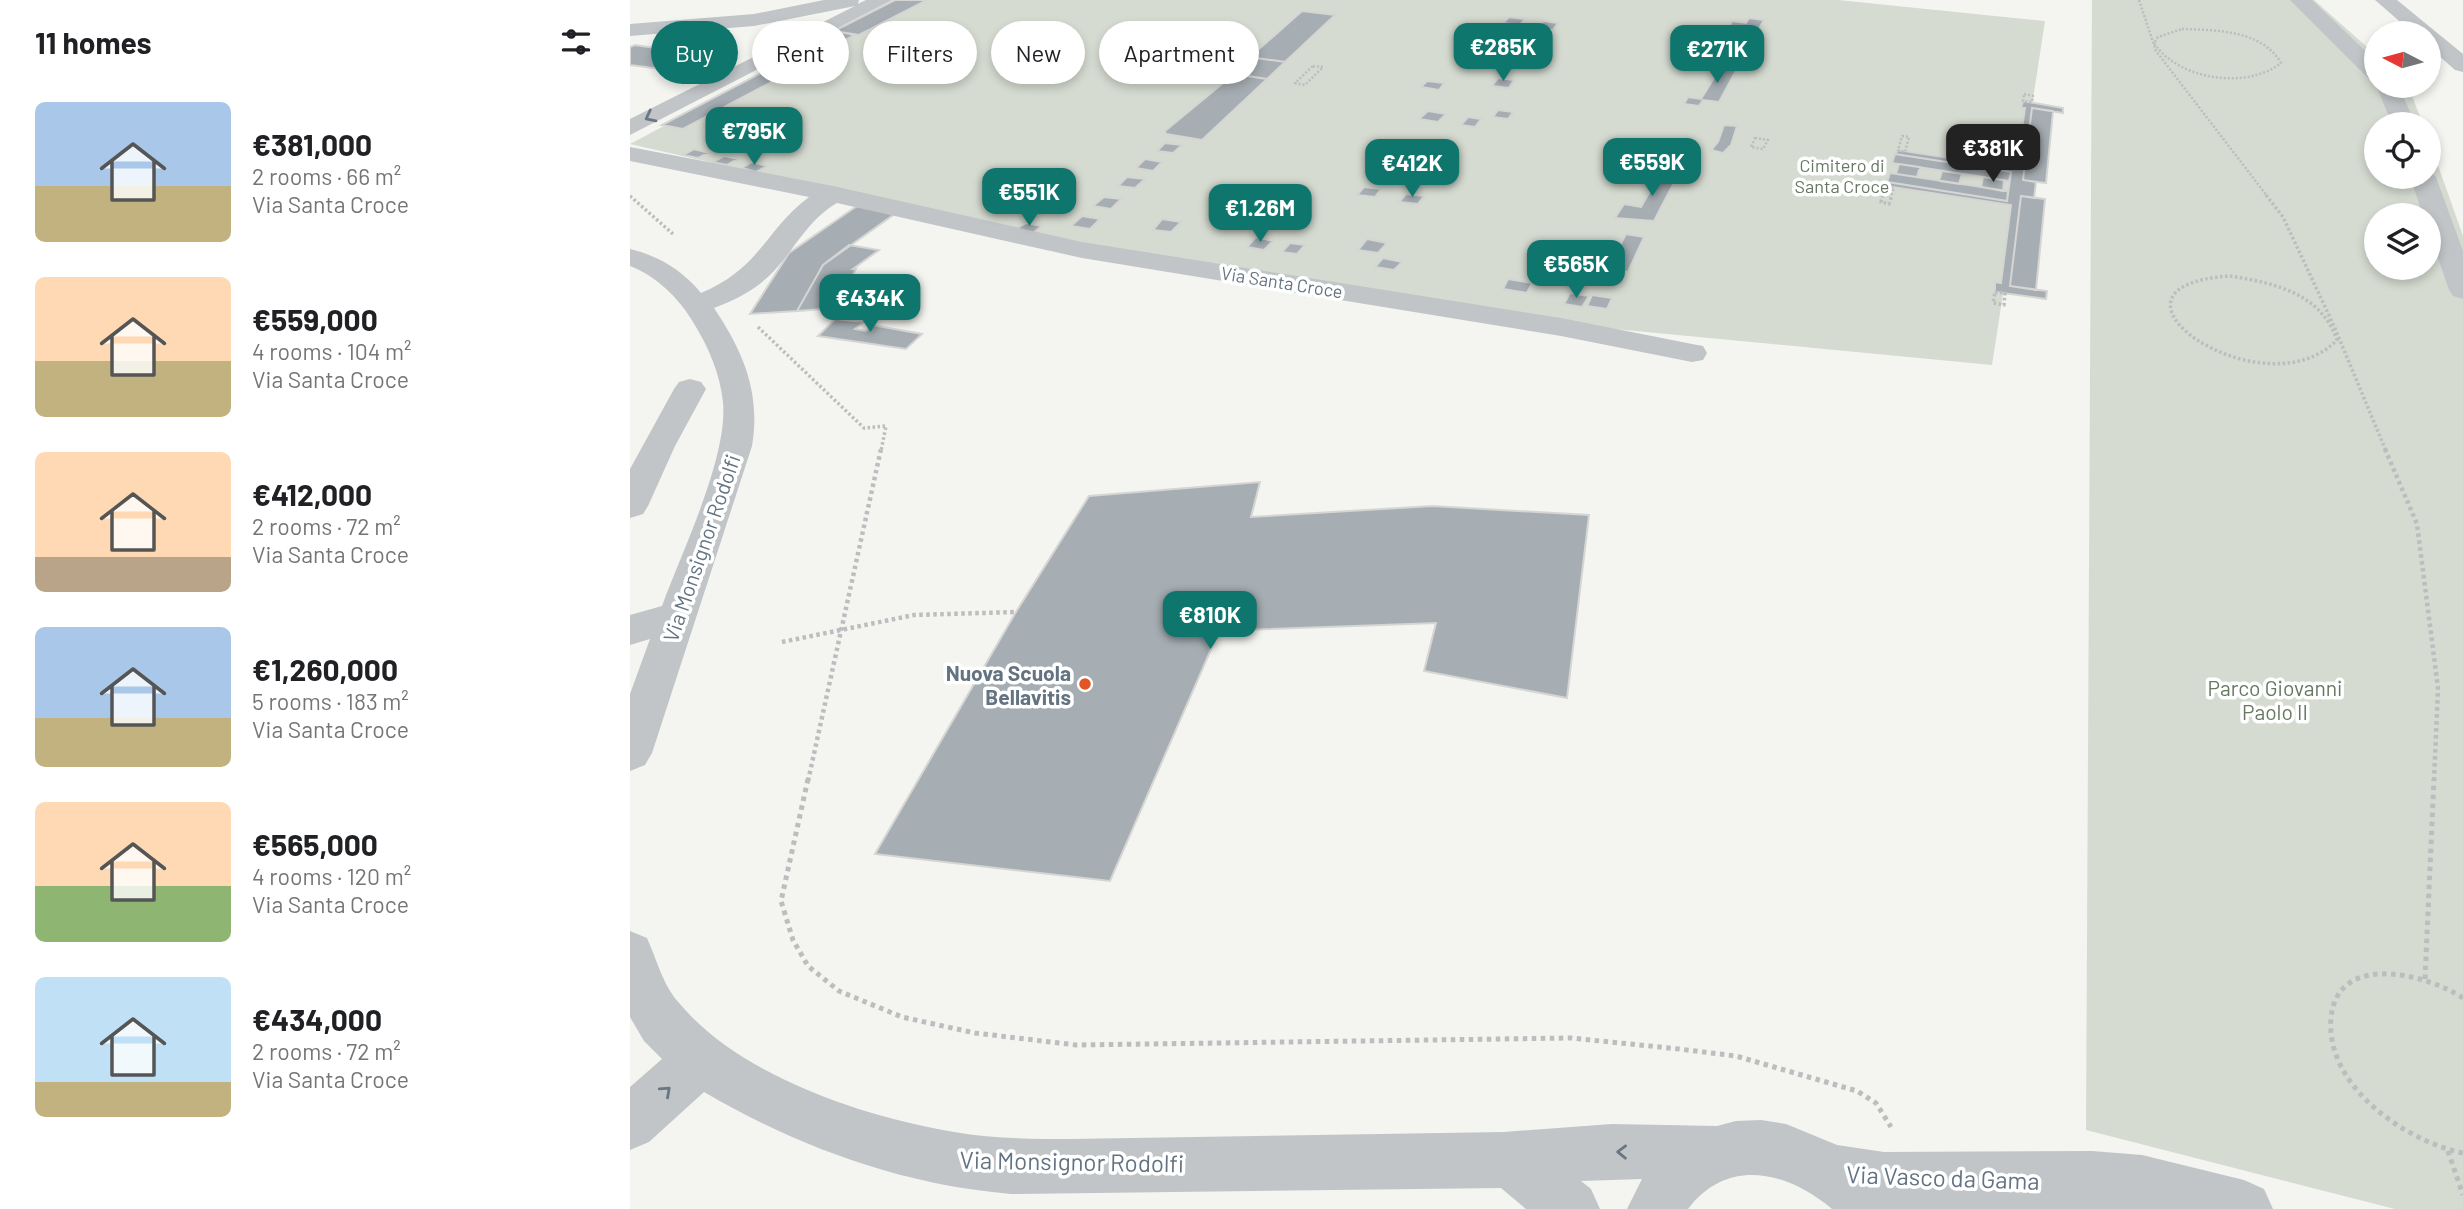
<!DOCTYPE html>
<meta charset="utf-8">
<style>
:root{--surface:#fff;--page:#f2f2f2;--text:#202124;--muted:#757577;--accent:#0f766e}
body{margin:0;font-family:Barlow,sans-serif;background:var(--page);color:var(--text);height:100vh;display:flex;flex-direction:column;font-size:26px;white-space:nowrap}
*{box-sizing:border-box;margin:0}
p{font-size:23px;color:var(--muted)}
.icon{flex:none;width:38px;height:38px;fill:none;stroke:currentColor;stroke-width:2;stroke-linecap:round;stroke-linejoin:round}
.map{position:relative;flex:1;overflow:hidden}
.panel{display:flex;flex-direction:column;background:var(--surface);width:630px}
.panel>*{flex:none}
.top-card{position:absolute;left:21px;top:21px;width:665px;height:63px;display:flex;gap:14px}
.needle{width:46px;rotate:276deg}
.controls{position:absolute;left:1734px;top:21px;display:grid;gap:14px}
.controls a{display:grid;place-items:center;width:77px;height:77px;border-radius:50%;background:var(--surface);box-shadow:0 4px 10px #0003;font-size:35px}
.price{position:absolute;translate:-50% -60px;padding:0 16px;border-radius:14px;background:var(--accent);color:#fff;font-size:23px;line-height:46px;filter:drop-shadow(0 2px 4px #0008)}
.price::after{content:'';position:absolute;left:50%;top:42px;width:21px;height:16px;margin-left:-10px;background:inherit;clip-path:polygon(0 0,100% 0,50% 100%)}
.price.current{background:#222;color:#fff}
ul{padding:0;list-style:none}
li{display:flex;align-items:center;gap:21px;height:175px;padding:0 35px}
li span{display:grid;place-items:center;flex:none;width:196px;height:140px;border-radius:10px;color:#555}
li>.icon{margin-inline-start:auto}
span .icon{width:84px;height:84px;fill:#fffc;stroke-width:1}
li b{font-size:30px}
h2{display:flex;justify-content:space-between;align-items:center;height:84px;padding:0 35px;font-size:30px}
.pill{padding:0 24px;border-radius:32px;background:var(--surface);box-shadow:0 4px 10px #0003;font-size:24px;line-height:63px}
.pill.current{background:var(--accent);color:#fff}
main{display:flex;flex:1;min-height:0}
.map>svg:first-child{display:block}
.green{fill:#d5dbd1;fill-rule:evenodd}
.building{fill:#a6aeb3;stroke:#d5d5d3;stroke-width:2}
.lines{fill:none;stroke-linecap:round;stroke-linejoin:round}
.path-far3{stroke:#bbbdbf;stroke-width:2.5;stroke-dasharray:2 2;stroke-linecap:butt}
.path-far2{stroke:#bbbdbf;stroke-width:3.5;stroke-dasharray:2.5 2.5;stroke-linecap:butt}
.path-far1{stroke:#bbbdbf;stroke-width:4.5;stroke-dasharray:3.5 3.5;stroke-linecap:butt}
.path{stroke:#bbbdbf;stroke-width:5;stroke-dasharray:4.5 4.5;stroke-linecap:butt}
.minor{fill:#c1c5c8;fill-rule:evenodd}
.oneway{stroke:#687785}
.poi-dot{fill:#e25623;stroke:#fff;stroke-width:2.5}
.labels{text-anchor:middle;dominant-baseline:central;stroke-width:7;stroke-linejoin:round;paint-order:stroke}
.far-park-label{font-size:18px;fill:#667862;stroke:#fff}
.far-street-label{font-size:18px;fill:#637381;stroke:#fff}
.street-label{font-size:21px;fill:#637381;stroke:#fff}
.poi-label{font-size:21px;font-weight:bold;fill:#637381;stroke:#fff;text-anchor:end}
.park-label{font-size:21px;fill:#667862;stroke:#fff}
.near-street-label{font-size:24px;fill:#637381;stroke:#fff}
</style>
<main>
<section class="panel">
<h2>11 homes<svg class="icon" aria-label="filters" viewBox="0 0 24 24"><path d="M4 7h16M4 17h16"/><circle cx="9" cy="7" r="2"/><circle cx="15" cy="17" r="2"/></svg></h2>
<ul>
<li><span style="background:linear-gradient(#a9c7e8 60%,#c2b280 0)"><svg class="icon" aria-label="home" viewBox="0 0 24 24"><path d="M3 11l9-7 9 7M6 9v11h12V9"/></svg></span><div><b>€381,000</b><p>2 rooms · 66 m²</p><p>Via Santa Croce</p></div></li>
<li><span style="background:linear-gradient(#ffd9b3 60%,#c2b280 0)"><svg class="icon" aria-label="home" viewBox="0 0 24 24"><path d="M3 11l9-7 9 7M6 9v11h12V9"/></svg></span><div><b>€559,000</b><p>4 rooms · 104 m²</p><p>Via Santa Croce</p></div></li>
<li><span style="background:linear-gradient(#ffd9b3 75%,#b9a48a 0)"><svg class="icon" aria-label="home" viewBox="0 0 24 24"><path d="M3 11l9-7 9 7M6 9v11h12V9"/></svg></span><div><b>€412,000</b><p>2 rooms · 72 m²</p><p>Via Santa Croce</p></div></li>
<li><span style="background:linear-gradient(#a9c7e8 65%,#c2b280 0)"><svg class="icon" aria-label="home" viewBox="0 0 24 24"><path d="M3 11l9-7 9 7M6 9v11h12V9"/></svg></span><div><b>€1,260,000</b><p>5 rooms · 183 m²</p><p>Via Santa Croce</p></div></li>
<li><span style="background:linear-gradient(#ffd9b3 60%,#8fb573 0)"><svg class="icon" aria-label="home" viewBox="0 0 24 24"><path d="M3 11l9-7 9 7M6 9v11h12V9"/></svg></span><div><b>€565,000</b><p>4 rooms · 120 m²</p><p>Via Santa Croce</p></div></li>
<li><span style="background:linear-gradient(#bfe0f5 75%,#c2b280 0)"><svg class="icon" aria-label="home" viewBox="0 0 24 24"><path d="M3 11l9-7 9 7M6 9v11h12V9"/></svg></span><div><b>€434,000</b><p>2 rooms · 72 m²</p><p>Via Santa Croce</p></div></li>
</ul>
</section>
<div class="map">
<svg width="1833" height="1209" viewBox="0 0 1833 1209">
<rect width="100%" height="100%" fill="#f4f4f0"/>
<path class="green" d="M271 0H1208L1415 21 1362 365 943 325 458 248 0 144Z
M1462 0H1684L1746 55V86H1778L1793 124H1746V177H1799V140L1833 236V1209H1765L1456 1130ZM1746 215H1799V268H1746Z"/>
<path class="building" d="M265 0H297L229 35 204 31Z
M672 11 705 15 655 62 620 57Z
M879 17 895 19 890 25 873 23Z
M1119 18 1134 20 1116 52 1099 51 1111 30 1098 29 1102 21 1116 23Z
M913 21 928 23 923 30 908 28Z
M205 31 225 35 209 43 189 39Z
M194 40 213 44 53 129 32 125Z
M857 41 875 43 869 50 850 48Z
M32 44 51 46 43 51 61 53 31 69 0 65V47L5 45 25 48Z
M894 46 908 48 903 55 888 53Z
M620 57 655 62 637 79 604 74Z
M1094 62 1109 65 1089 102 1073 100 1069 106 1054 104 1058 97 1071 99Z
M604 74 637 79 572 140 536 134 535 131Z
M868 78 884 80 879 88 862 86Z
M797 81 814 83 809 90 791 87Z
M1393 101 1433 108V113L1402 108 1393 180 1406 182 1404 198 1391 196 1380 286 1417 291 1416 299 1365 292V282L1371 283 1381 205 1256 186 1257 182 1377 201 1381 172 1265 154 1268 150 1386 168 1395 108H1391Z
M1402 108 1423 111 1416 183 1393 180Z
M868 110 883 112 878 119 863 117Z
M798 111 816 114 808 122 789 119Z
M838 117 851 119 845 127 831 125Z
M1094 125 1107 126 1101 145 1093 153 1081 150 1088 142Z
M535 143 552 145 543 153 527 151Z
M64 149 79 153 68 158 53 155Z
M768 150 783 153 777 160 762 157Z
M1265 154 1381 172 1379 181 1262 163Z
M94 156 108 159 97 165 83 162Z
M808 156 822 159 815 168 801 165Z
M515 159 532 162 523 171 506 168Z
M122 162 137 166 126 172 112 168Z
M1269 164 1290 167 1287 177 1266 174Z
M1034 167 1051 169 1024 221 985 218 994 204 1011 207Z
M1312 171 1332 174 1329 184 1309 181Z
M1260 173 1378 191 1377 201 1257 182Z
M497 177 515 179 505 188 488 186Z
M1353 177 1374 180 1373 191 1351 187Z
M734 187 751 189 745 197 727 195Z
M776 194 794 196 788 204 769 202Z
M1391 196 1415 199 1406 290 1380 286Z
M474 197 491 199 481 209 463 206Z
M227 206 266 213 193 265 167 311 120 314 159 253Z
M452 216 470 219 460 229 441 226Z
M532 219 551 222 541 232 523 230Z
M396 223 412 226 403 233 385 229Z
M996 234 1014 237 998 272 978 268Z
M626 237 643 241 634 250 617 247Z
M737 239 757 243 748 253 728 250Z
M660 243 675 245 667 254 652 252Z
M219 245 249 250 223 269H226L205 308 167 311 193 265Z
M965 249 985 252 980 263 960 260Z
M753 258 772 262 764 270 745 267Z
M878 279 902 283 897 293 873 289Z
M940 293 959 296 952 307 934 304Z
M962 295 982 298 977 309 957 306Z
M205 319 234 322 225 329 236 331 242 325 292 334 276 349 188 336Z
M630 482 621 517 802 506 959 515 937 698 794 671 806 623 589 631 480 881 245 854 386 612 459 496Z"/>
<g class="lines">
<path class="path-far3" d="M1509 0 1526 51 1637 196
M1552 29C1586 30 1632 30 1651 63 1617 90 1548 80 1524 43L1528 37Z
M683 66 693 67 675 85 665 83Z
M1394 94 1403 96 1402 102 1393 101Z
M1272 136 1279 137 1275 152 1268 150Z
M1125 138 1138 140 1133 149 1121 147Z
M1253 196 1256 186 1264 188 1261 196"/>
<path class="path-far2" d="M1253 195 1251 202 1259 204 1262 195
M1636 195 1653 217 1704 326 1756 451
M0 196 43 234
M1600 276C1644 283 1691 293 1707 340 1633 416 1445 286 1600 276Z
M1365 292 1375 293 1374 305 1363 303Z
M128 327 234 428 256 426 251 451"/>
<path class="path-far1" d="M1755 449 1787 524 1808 688 1804 781
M152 642 284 615 386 612
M178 781 251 449"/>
<path class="path" d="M178 779 151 901 163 940 178 966 209 991 272 1017 345 1033 446 1045 941 1038 1049 1049 1106 1056 1227 1091 1246 1103 1261 1127
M1795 979 1804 779
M1833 998C1797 974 1707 951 1701 1018 1695 1086 1775 1141 1833 1153
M1818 1151 1833 1195"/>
<path class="minor" d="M194 0H229L228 4 236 0H262L0 135V119L225 6 124 26 0 36V24L124 14Z
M1660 0H1682L1746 61V80L1738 78Z
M1745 0H1767L1833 54V72L1825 70 1799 47V33H1783Z
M1746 85 1768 86 1786 124H1762Z
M0 147 203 186 452 242 931 318 1062 344 1073 346 1077 353 1073 360 1062 362 931 336 452 258 207 203C178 220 166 247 144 271 127 289 107 299 84 308 113 351 131 393 122 446L22 753 15 765 0 771V694L20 639 0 645V615L32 606C52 551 98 458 93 402 90 373 78 346 63 322 49 298 26 276 0 266V249C29 256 52 270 71 293 132 267 134 231 179 197L0 161Z
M1799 171 1806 177 1833 251V299L1823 296 1819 290 1799 232V215H1793L1780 177H1799Z
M60 379 71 382 76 389 45 446 18 506 13 514 0 518V469L44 389 49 382Z
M0 931 17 938C27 960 33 986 50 1004 110 1076 234 1117 324 1132 363 1139 402 1139 441 1139L874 1132 982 1124 1087 1126 1106 1121 1131 1120 1156 1124 1207 1145 1254 1152 1462 1151 1512 1155 1614 1180 1634 1189 1643 1209H1202C1158 1172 1098 1156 1058 1209H997L1012 1179 951 1181 961 1189 970 1209H896L871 1188 381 1194C272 1185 168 1147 74 1092L19 1142 0 1150V1087L32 1059 14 1041 0 1017Z"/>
</g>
<defs><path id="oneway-chevron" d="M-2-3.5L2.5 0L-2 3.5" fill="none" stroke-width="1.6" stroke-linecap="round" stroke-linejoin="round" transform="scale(1.75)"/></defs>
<g class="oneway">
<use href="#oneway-chevron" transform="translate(20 117) rotate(153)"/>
<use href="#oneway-chevron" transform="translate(36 1091) rotate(-42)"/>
<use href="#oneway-chevron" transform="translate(992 1152) rotate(-179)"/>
</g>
<circle class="poi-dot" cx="455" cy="684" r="7"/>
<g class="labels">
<g class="far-park-label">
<text x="1212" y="165">Cimitero di<tspan x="1212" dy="21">Santa Croce</tspan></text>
</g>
<g class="far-street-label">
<text transform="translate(652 282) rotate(9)">Via Santa Croce</text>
</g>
<g class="street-label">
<text transform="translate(71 548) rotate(-71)">Via Monsignor Rodolfi</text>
</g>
<g class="poi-label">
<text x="441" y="672">Nuova Scuola<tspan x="441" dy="24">Bellavitis</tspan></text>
</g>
<g class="park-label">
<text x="1645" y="687">Parco Giovanni<tspan x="1645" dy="24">Paolo II</tspan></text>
</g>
<g class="near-street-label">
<text transform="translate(442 1161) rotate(1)">Via Monsignor Rodolfi</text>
<text transform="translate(1313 1177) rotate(2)">Via Vasco da Gama</text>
</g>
</g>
</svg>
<div class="controls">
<a><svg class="needle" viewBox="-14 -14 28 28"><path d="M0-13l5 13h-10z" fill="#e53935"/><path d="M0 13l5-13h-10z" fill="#757577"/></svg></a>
<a><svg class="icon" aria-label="locate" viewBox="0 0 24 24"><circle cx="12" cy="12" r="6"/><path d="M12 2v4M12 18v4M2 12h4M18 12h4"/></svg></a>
<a><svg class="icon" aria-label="layers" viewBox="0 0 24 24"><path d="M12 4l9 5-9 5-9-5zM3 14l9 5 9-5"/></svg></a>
</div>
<b class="price" style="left:873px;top:83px">€285K</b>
<b class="price" style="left:1087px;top:85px">€271K</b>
<b class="price" style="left:124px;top:167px">€795K</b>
<b class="price current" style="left:1363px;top:184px">€381K</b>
<b class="price" style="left:1022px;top:198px">€559K</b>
<b class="price" style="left:782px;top:199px">€412K</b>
<b class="price" style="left:399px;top:228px">€551K</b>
<b class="price" style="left:630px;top:244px">€1.26M</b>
<b class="price" style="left:946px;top:300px">€565K</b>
<b class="price" style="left:240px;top:334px">€434K</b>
<b class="price" style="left:580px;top:651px">€810K</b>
<div class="top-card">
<a class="pill current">Buy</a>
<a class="pill">Rent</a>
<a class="pill">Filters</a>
<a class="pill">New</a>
<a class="pill">Apartment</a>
</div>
</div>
</main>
